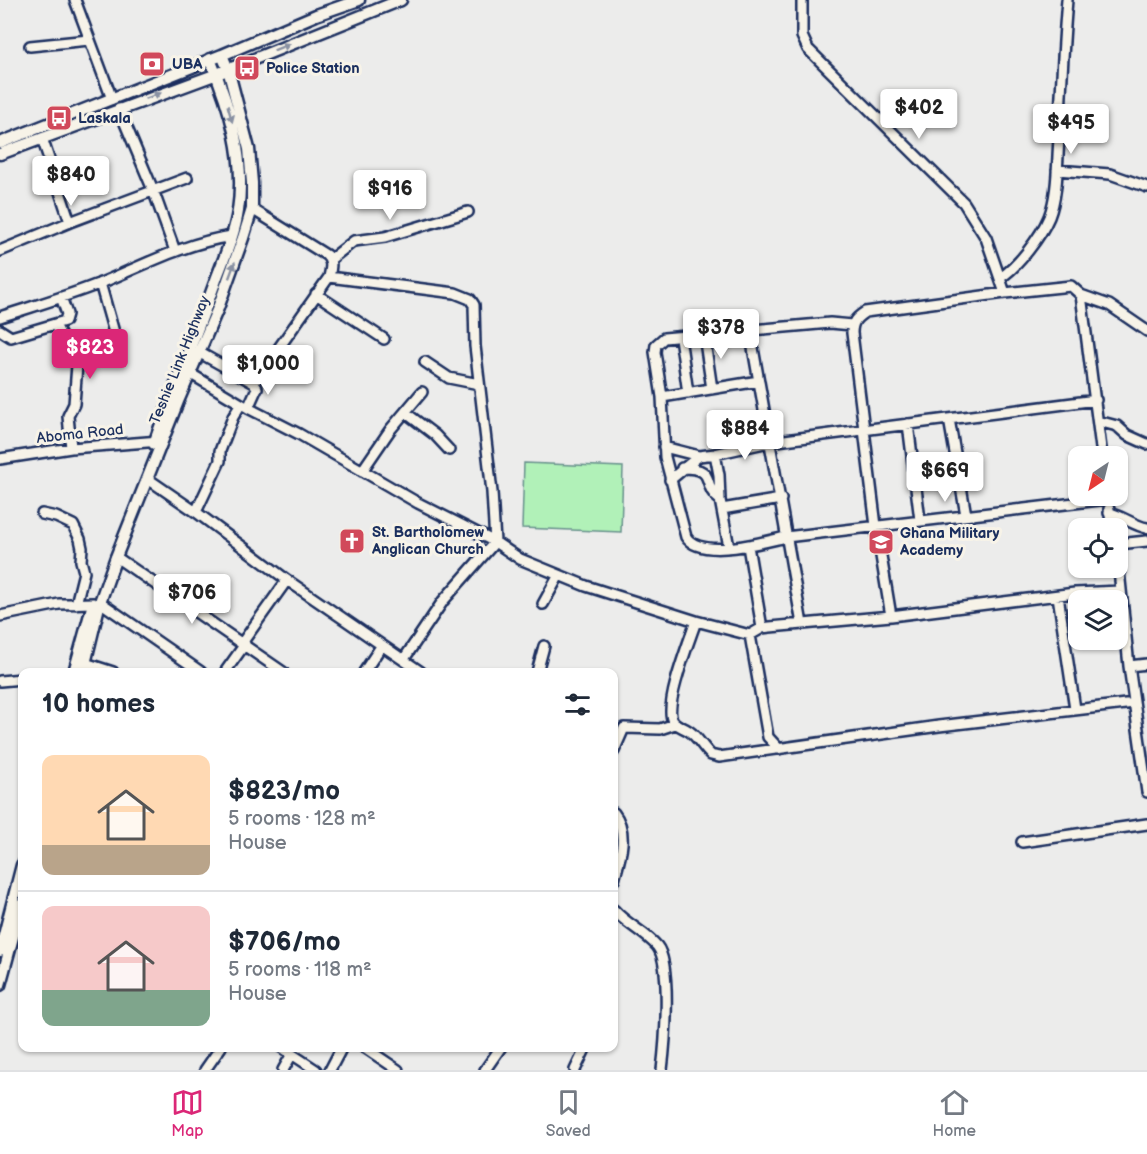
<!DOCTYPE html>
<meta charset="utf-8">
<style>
:root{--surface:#fff;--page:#f6f6f7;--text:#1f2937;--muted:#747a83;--line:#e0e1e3;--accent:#db2777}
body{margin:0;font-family:"Balsamiq Sans",sans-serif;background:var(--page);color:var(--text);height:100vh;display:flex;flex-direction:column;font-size:22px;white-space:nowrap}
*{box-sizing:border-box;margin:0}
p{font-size:20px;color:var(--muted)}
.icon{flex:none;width:33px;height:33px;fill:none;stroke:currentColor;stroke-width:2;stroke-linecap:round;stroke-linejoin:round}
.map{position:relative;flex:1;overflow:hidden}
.panel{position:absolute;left:18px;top:668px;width:600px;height:384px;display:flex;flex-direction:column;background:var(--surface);border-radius:12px;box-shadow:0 2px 4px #0004}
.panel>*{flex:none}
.needle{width:39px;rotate:215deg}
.fabs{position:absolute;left:1068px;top:446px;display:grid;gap:12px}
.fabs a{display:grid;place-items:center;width:60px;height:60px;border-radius:12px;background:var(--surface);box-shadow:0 2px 4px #0004;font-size:30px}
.price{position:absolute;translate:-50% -51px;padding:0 14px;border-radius:6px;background:#fff;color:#222;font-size:20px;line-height:39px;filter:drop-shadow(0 2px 3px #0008)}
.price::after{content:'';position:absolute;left:50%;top:36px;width:18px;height:14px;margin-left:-9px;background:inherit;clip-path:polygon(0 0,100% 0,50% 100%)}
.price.selected{background:var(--accent);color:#fff}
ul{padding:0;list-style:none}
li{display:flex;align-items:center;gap:18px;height:150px;padding:0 24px}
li+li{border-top:2px solid var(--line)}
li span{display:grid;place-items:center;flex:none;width:168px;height:120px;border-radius:12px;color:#555}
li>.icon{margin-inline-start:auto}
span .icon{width:72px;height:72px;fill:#fffc;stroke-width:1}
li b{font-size:26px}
h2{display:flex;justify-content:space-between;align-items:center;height:72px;padding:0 24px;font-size:26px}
.tabs{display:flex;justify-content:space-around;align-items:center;height:84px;border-top:2px solid var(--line);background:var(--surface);font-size:16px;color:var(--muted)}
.tabs a{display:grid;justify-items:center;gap:3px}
.tabs .selected{color:var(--accent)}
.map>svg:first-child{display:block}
.green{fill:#b1f1b8;stroke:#66908b;stroke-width:1.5}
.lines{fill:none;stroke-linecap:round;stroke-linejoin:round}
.minor-casing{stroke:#1b2f5e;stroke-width:14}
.major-casing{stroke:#1b2f5e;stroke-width:15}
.minor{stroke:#f7f3e8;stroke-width:9}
.major{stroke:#f7f3e8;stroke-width:10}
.oneway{fill:#8991a3}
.labels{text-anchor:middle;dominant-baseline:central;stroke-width:6;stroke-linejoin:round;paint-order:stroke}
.poi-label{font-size:15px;font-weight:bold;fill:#1b2f5e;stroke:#f7f3e8;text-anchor:start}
.street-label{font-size:15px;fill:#1b2f5e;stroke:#f7f3e8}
</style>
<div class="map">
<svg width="1147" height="1070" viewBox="0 0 1147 1070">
<rect width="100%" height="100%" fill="#ececeb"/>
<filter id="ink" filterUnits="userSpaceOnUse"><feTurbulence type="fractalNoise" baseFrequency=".0167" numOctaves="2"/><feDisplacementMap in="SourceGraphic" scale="12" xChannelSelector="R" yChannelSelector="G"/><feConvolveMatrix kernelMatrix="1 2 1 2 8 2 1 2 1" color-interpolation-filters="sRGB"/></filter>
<g filter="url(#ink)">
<path class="green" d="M524 463 623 467 621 532 522 528Z"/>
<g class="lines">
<g class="minor-casing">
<path id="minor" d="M75 0 112 99
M802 0V36L808 49 964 203 986 238 1005 293
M30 46 89 40
M119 109 153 190 175 251
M42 138 70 222
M1057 170 1110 174 1147 187
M0 251 70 222 187 178
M331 259 354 241 385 237 468 212
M329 277 455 293 470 299 474 305 475 346 492 492 495 542 443 601 404 659
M1000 278C1018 267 1041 236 1049 217 1058 194 1057 164 1059 139 1061 92 1063 46 1067 0
M100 283 115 336
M316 294 384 339
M1081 295 1109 305 1147 331
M0 317C34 306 68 296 101 283 144 265 185 243 232 236
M55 325 77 365 74 404 68 416 71 448
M852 325 830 323 664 338 656 345 655 352 662 397 665 457 686 537C701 560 763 542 786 537L1108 499
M0 330 11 337 65 321 67 314 61 297
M750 331 802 624
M704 335 712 389
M680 337 688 393
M200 353 254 383
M425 362 449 378 479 384
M191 374 248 408 299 434 418 503 495 542 520 559 586 586 696 621 750 635 762 628 770 627 891 616 1075 593 1120 591
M662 397 759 381
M248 408 257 388 254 383 329 277C331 268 333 261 326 255L252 209
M406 413 435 435 449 450
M949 419 966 515
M1098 421 1117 426 1127 435 1147 444
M908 424 920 520
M664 447 699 456
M715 454 719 475 720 500 729 547
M0 459 71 448 160 441
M682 468C719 468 700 485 720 500
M362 471 390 430 422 392
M148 479 196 512 287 580 421 672
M670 480 699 456 715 454 769 442 1096 400
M722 509 781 499
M1109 509 1112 528
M196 512 220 461V451L233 417 241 404
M1109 513C1123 516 1134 526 1147 528
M42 514 56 517 73 525 80 539 82 548 81 561 84 572 76 604
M1118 544 1147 541
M748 546 762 628
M116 557 283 672
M1118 561 1129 666 1147 792
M1058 596 1075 709
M100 602 201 672
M543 604 559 575
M0 616 59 604 93 603
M891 616 876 526 852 333C852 322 856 318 865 312L1005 293 1071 286 1081 295 1102 456
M696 621C690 639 663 707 673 721 677 726 683 727 689 731 698 737 703 748 711 755L719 757 939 726 1134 703
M750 635 768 737 779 749
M242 643 287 580
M85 663 113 672
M1129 666 1147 664
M225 672 245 644
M364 672 382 645
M537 672 544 646
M0 681 22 679
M614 751 624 728 660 729 675 724
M614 813C629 832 620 859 614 880
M1022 842 1147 824
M614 910C626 924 645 932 657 946 672 964 665 1046 662 1070
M281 1047 316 1070
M364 1047 398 1070
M205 1070 221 1047
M283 1070 292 1054
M330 1070 342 1047
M485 1070 501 1047
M575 1070 586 1047"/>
</g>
<g class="major-casing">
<path id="major" d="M0 143 222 55 316 15 359 0
M0 154 217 74 401 0
M154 444C173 388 197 333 217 277 225 256 235 233 238 211 246 159 230 107 210 59
M74 672 92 607
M83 672 100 602 116 557 179 399 218 308 243 238 252 209V183L249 149 228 69 222 55
M0 951 22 865
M0 985 22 904"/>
</g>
<use href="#minor" class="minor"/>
<use href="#major" class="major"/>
</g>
<defs><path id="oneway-solid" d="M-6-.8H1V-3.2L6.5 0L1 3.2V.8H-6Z" transform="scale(1.5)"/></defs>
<g class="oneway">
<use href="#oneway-solid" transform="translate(282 47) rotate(-22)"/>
<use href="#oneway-solid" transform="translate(153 96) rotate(-21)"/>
<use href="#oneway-solid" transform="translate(230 114) rotate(74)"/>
<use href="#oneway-solid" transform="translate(232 270) rotate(-70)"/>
</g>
</g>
<defs>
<g id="bank-square" transform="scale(1.35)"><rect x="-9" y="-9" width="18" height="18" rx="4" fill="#d1495b" stroke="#f7f3e8"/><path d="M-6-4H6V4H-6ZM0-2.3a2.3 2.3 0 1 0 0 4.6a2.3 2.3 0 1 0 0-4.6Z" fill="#fff"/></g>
<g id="bus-square" transform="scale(1.35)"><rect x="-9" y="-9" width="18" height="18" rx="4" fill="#d1495b" stroke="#f7f3e8"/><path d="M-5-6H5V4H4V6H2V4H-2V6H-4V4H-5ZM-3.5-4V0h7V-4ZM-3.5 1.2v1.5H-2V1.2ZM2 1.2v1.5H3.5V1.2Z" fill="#fff"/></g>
<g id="church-square" transform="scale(1.35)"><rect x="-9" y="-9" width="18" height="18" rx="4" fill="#d1495b" stroke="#f7f3e8"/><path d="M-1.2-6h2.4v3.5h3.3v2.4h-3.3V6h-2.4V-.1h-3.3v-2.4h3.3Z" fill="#fff"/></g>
<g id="school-square" transform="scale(1.35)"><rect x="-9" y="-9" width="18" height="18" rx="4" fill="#d1495b" stroke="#f7f3e8"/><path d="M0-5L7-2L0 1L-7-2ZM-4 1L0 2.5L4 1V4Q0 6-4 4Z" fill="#fff"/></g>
</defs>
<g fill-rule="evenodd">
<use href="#bank-square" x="152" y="64"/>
<use href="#bus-square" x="247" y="68"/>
<use href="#bus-square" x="59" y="118"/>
<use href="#church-square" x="352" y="541"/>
<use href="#school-square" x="881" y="542"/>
</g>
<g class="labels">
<g class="poi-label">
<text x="172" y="64">UBA</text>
<text x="266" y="68">Police Station</text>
<text x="78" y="118">Laskala</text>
<text x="372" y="532">St. Bartholomew<tspan x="372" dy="17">Anglican Church</tspan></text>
<text x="900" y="533">Ghana Military<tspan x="900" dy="17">Academy</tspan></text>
</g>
<g class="street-label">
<text transform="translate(180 360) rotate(-68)">Teshie Link Highway</text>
<text transform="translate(80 434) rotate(-6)">Aboma Road</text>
</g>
</g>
</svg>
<div class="fabs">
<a><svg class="needle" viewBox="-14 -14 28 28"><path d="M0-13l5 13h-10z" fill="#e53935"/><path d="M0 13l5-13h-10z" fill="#747a83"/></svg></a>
<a><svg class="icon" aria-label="locate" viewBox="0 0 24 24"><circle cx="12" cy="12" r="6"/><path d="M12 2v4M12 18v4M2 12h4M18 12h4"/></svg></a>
<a><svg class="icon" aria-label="layers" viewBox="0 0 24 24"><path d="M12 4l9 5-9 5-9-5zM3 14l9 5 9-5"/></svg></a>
</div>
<b class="price" style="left:919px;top:140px">$402</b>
<b class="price" style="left:1071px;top:155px">$495</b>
<b class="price" style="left:71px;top:207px">$840</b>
<b class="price" style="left:390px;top:221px">$916</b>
<b class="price" style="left:721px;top:360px">$378</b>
<b class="price selected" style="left:90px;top:380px">$823</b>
<b class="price" style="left:268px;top:396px">$1,000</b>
<b class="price" style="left:745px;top:461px">$884</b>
<b class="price" style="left:945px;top:503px">$669</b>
<b class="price" style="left:192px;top:625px">$706</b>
<section class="panel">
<h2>10 homes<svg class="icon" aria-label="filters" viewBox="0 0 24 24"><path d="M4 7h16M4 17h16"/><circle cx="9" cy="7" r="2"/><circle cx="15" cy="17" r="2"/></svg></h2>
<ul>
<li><span style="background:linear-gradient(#ffd9b3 75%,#b9a48a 0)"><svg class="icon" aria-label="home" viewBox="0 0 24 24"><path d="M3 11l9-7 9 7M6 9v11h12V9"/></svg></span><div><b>$823/mo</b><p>5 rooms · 128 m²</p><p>House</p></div></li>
<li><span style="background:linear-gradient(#f6c9c9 70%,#7fa58c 0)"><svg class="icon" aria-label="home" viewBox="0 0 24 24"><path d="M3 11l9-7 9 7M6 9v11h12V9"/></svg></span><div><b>$706/mo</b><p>5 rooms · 118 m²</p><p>House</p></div></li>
</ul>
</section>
</div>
<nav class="tabs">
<a class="selected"><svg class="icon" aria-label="map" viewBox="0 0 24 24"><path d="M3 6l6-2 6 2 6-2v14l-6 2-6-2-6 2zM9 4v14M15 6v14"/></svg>Map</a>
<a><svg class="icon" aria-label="saved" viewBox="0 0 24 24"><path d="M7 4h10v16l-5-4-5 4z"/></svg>Saved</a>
<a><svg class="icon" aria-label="home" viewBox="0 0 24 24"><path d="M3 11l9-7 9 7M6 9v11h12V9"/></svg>Home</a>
</nav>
